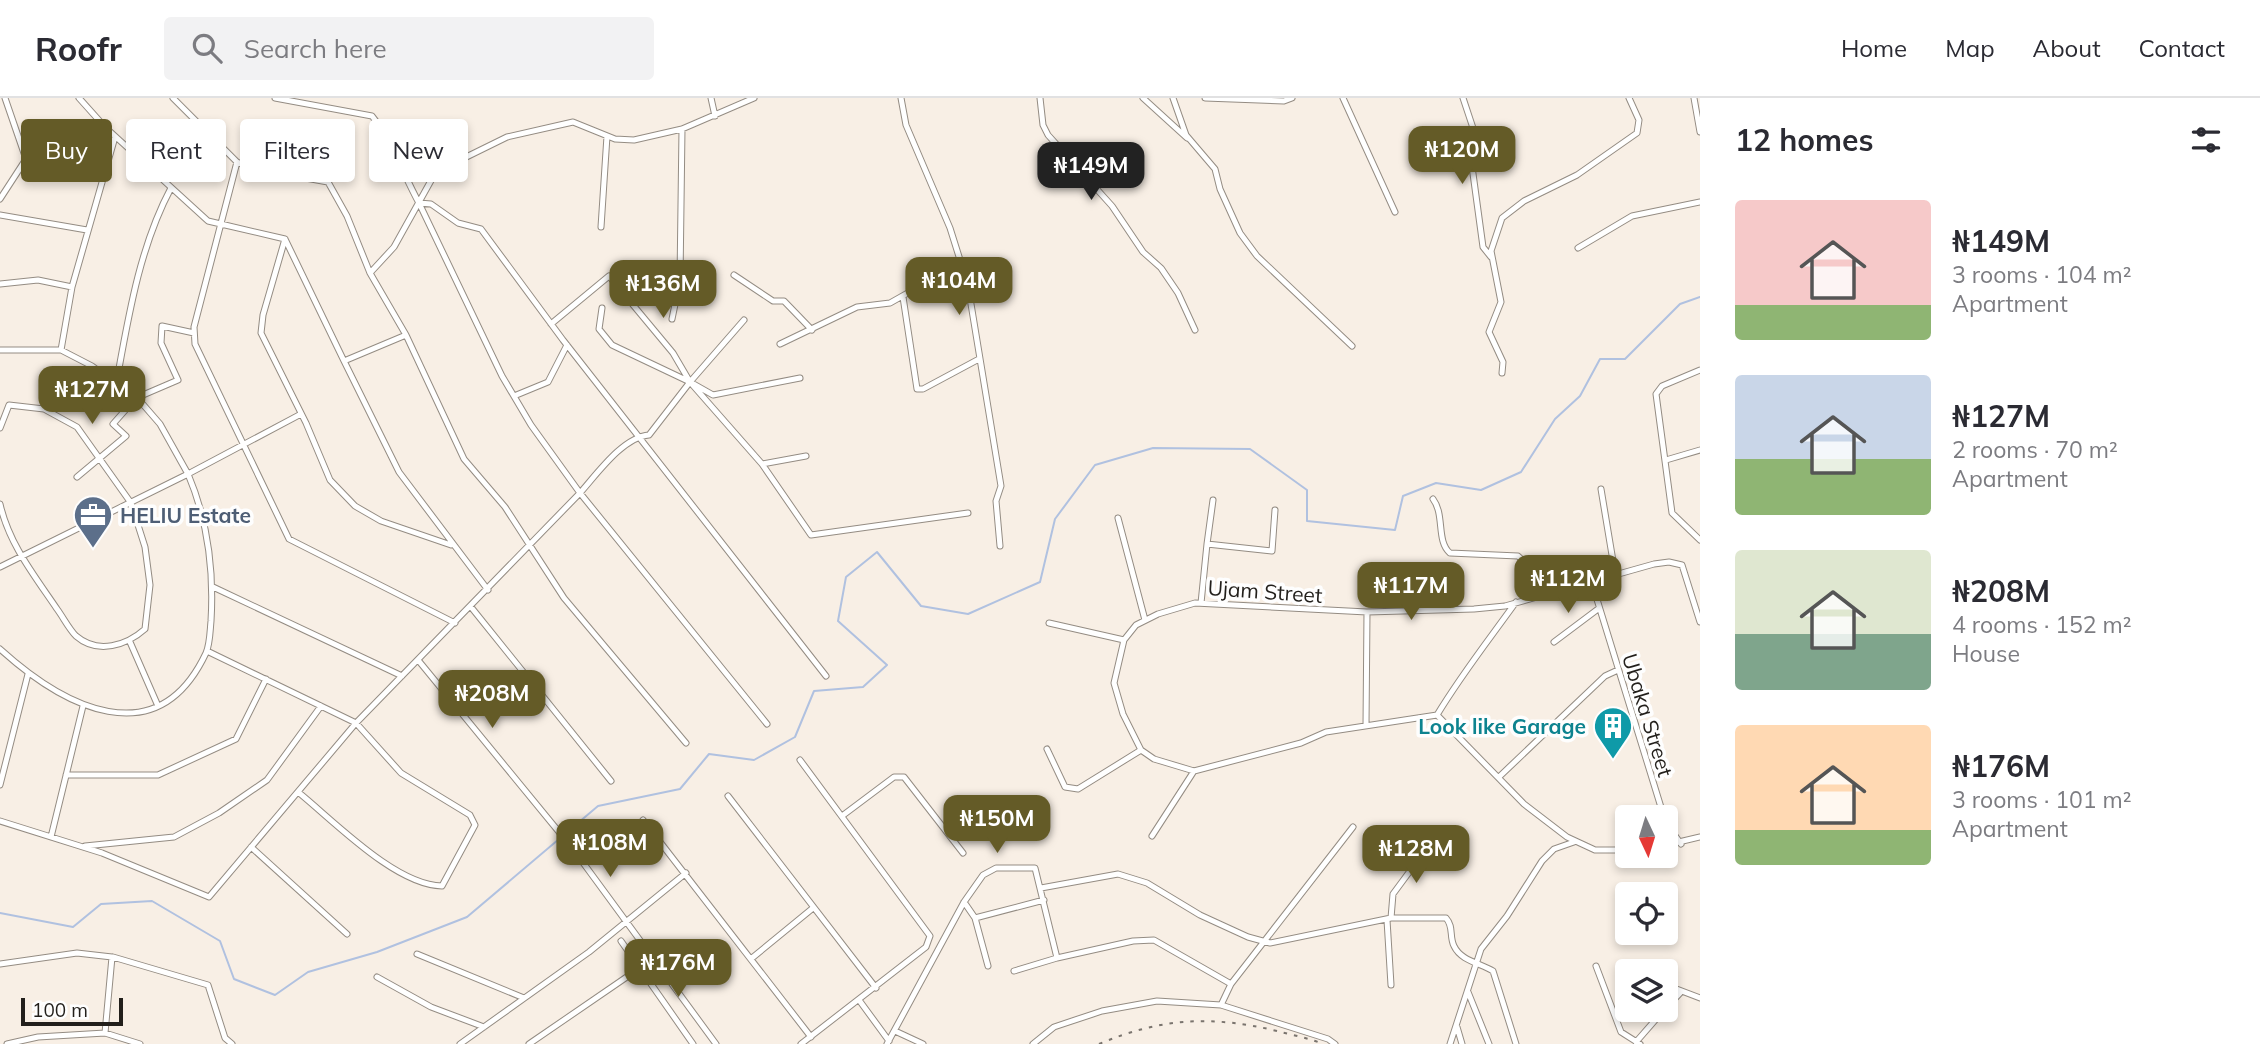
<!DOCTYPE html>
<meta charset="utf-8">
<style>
:root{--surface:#fff;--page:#f2f2f3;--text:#2b2b33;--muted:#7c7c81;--line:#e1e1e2;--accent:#645b27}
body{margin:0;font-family:Mulish,sans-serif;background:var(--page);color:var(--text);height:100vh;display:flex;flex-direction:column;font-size:26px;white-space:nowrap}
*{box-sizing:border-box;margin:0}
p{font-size:23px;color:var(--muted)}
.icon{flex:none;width:38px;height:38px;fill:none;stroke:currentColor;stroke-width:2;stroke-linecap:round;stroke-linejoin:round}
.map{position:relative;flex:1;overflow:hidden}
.side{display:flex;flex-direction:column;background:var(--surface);width:560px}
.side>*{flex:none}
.top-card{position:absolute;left:21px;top:21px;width:665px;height:63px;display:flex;gap:14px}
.needle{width:46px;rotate:176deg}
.tools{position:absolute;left:1615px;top:707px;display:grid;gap:14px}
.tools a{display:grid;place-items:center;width:63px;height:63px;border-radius:7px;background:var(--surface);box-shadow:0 4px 10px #0003;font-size:35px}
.scale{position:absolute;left:21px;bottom:18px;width:102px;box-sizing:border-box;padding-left:7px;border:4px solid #221f1b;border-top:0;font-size:19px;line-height:24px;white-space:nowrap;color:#221f1b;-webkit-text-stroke:5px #fefefe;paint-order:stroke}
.price{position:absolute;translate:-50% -60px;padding:0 16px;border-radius:14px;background:var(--accent);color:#fff;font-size:23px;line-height:46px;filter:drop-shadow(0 2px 4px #0008)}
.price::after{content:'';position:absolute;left:50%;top:42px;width:21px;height:16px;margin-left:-10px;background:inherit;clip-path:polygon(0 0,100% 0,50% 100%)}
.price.current{background:#222;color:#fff}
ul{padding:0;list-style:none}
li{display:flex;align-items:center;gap:21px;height:175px;padding:0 35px}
li span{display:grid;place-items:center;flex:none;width:196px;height:140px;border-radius:7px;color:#555}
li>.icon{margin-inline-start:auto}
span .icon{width:84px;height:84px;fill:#fffc;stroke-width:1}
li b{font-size:30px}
h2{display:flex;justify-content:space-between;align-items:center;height:84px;padding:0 35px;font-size:30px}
.tag{padding:0 24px;border-radius:7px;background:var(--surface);box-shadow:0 4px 10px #0003;font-size:24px;line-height:63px}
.tag.current{background:var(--accent);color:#fff}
header{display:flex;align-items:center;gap:42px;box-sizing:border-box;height:98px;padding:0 35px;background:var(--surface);border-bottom:2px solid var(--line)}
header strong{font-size:33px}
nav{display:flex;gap:38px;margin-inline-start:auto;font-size:24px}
.search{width:490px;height:63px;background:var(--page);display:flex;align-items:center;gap:18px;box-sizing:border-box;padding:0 24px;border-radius:7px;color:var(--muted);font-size:26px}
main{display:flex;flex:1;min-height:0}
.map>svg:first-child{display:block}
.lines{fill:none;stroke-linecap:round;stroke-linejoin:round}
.stream{stroke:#b0c1e0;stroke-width:2}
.minor-casing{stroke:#948c83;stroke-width:7}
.minor{stroke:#fff;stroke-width:5}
.rail{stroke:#7a746e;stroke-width:2;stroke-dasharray:3.5 7;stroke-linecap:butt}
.labels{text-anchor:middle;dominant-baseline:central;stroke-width:7;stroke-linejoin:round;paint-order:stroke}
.service-label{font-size:21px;font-weight:bold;fill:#4e5e75;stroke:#fefefe;text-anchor:start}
.street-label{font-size:21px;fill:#221f1b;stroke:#fefefe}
.culture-label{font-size:21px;font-weight:bold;fill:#0d838f;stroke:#fefefe;text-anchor:end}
</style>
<header>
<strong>Roofr</strong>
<div class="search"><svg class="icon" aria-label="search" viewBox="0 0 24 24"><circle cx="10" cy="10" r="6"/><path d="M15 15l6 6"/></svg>Search here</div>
<nav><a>Home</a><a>Map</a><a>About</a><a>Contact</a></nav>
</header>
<main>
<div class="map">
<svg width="1700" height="946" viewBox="0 0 1700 946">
<rect width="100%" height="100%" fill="#f8efe5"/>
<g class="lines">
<path class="stream" d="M0 815 73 829 101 806 152 803 220 843 234 881 275 897 308 874 377 854 467 819 598 708 680 691 709 656 754 662 795 639 814 593 863 589 887 567 838 523 846 479 877 454 921 508 968 516 1040 484 1055 421 1095 367 1153 350 1250 351 1307 392V423L1395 432 1403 398 1436 385 1481 392 1521 374 1555 321 1580 298 1600 261H1625L1680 206 1700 199"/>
<g class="minor-casing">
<path id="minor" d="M79 0 105 29 208 123 285 141 344 263
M173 0 237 64 254 71 328 84 347 118 370 175 406 237 344 263 399 374 488 492
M275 0 372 18C392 43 403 76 419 105
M711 0 715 18
M901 0 906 27 950 130 961 165 970 200 1001 388 996 403 1000 448
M1040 0 1043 27 1048 37 1112 108 1143 154 1161 170 1178 195 1195 232
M1143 0 1187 40
M1173 0 1186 37 1215 71 1220 91 1240 135 1257 158 1352 248
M1205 0 1284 3 1292 0
M1343 0 1395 114
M1463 0 1473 30 1471 61 1483 149 1491 159
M1694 0 1700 34
M237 64 194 229 195 246 289 441 455 525
M0 101 26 61 5 0
M0 117 87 132
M601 129 607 38
M285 141 263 217 261 235 306 325 330 382 355 408 381 423 451 447
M1578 150 1632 118 1700 104
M370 175 394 149 433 79 448 68 507 39 573 24 615 41 634 42 682 31 754 0
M734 177 773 203H784L812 232
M0 186 38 182 72 189
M903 199 917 291H923L979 261
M602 210 599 231 612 247 690 284
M672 221 680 182 682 31
M551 226 609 178 673 255 690 284 762 366
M406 237 464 361 505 409 564 500 686 645
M780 246 857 209 890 205 961 165
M0 252H61L92 268 140 303 160 326 188 376 0 469
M61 252 72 189 115 39
M1700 272 1662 288 1656 296 1672 415 1700 442
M1502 275 1503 264 1489 234 1501 204 1491 153 1502 120 1524 103 1577 77 1637 35 1639 22 1629 0
M690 284 744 222
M116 287C128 221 139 150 171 90
M514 298 548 284 567 247
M0 330 9 307 44 311 77 329 131 405 145 449 150 487 145 531C127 547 98 557 76 538 69 531 63 519 57 511 34 477 9 446 0 406
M806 358 762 366 811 437 968 415
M1666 362 1700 352
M77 379 126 338 113 326 136 300 178 282 161 245 162 228 194 235
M1601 391 1615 475
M1433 401C1445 417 1436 443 1450 455L1518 458 1533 472 1544 497
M1118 420 1145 522
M1207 446 1213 402
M1591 482 1664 719
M213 489 402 578
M1516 504C1488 543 1461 577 1437 617L1524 706 1567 739 1595 752H1628
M1201 505 1207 446 1272 453 1275 412
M471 509 611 683
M1049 525 1124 542
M130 544 158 608
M1554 544 1598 511
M0 551C63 608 157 659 206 555 210 546 210 533 211 523 214 473 208 423 188 376L301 316
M207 553 356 625 401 675 470 717 475 727 442 788C395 787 334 723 298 694
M418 562 573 751 716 946
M1437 617 1326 634 1301 645 1194 673 1154 661 1141 652 1123 616 1114 585 1124 542 1136 527 1158 516 1195 505 1367 514 1474 511 1505 508 1654 466 1669 464 1682 467 1700 524
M767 626 580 395C597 376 623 339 649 337L690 284 713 297 800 280
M1366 627 1367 514
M1047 651 1065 689 1078 691 1141 652
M800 662 930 838 926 849 801 946
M66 677H158L236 641 266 581
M1500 678 1605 578 1618 572
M0 687 28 576
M728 698 876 890
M842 718 894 679H904L963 755
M643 722 811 939
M0 723 102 755 209 799 356 625 580 395 531 327 502 278 419 105 431 106 458 125 481 131 563 242 826 578
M1666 725 1681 746
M1152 738 1194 673
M51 739 83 608
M1666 747 1700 739
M85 748 174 739 219 715 267 682 321 608
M251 749 347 836
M1041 790 1118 776 1147 785 1200 817 1248 839 1270 845 1391 820H1446C1454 829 1449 838 1454 848 1461 863 1480 865 1493 873L1516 946
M964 804 975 820
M1391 820 1393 796 1427 750
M1387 822 1391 887
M621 843 693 946
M417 856 524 900
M113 859 208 887 225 940 232 946
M752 860 813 810
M1057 860 1133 843 1154 842 1231 886
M0 866 77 855 112 859 105 935
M988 868 975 820 1044 802
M1596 868 1621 934 1640 946
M377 879 431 909 484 929
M1666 887 1700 900
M1468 894 1489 946
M859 902 889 943
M1221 907 1231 886 1353 729
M1666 910 1680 895
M1457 929 1462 946
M895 933 923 946
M1636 944 1664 912
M7 946 38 939 105 935 140 946
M460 946 589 854 686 775
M529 946 634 874 642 872
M887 946 964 804 983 777 996 770H1035L1057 860 1014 873
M1033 946 1054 929 1102 913 1157 903 1221 907 1328 941 1335 946
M1450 946 1481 851 1507 818 1542 763 1554 751 1574 744"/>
</g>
<use href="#minor" class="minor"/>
<path class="rail" d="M1099 946C1161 920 1211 917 1277 933 1292 937 1309 940 1323 946"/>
</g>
<defs>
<g id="office-pin" transform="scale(2.0125)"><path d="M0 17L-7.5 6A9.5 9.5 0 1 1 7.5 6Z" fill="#5c6f8a" stroke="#fefefe"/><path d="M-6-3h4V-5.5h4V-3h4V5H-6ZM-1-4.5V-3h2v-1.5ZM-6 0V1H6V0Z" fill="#fff"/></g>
<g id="building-pin" transform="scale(2.0125)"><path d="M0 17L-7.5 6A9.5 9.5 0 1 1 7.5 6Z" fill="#0f9aa8" stroke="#fefefe"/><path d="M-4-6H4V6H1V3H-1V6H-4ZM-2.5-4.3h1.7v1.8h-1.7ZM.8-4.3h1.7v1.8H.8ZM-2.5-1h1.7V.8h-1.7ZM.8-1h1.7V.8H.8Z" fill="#fff"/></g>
</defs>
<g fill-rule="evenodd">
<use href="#office-pin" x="93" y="417"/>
<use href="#building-pin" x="1613" y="628"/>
</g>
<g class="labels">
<g class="service-label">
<text x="120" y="417">HELIU Estate</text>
</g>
<g class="street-label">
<text transform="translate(1265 493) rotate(4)">Ujam Street</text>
<text transform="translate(1648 617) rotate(73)">Ubaka Street</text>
</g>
<g class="culture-label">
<text x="1586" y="628">Look like Garage</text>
</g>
</g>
</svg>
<div class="tools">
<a><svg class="needle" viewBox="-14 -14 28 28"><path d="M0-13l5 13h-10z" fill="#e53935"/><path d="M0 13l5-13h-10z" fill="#7c7c81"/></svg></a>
<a><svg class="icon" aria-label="locate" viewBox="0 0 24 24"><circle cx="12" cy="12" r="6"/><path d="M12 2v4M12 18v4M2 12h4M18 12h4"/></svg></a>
<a><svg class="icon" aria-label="layers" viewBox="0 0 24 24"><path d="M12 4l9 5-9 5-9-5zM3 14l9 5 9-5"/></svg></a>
</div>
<div class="scale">100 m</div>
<b class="price" style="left:1462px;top:88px">₦120M</b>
<b class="price current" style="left:1091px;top:104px">₦149M</b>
<b class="price" style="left:959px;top:219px">₦104M</b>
<b class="price" style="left:663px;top:222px">₦136M</b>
<b class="price" style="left:92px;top:328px">₦127M</b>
<b class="price" style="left:1568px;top:517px">₦112M</b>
<b class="price" style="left:1411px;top:524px">₦117M</b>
<b class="price" style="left:492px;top:632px">₦208M</b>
<b class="price" style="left:997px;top:757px">₦150M</b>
<b class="price" style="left:610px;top:781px">₦108M</b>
<b class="price" style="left:1416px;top:787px">₦128M</b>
<b class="price" style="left:678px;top:901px">₦176M</b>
<div class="top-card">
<a class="tag current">Buy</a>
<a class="tag">Rent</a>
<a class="tag">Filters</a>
<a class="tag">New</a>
</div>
</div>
<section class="side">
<h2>12 homes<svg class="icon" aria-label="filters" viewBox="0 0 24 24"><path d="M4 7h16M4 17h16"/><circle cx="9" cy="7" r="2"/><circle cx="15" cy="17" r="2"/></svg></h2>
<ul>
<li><span style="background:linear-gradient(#f6c9c9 75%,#8fb573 0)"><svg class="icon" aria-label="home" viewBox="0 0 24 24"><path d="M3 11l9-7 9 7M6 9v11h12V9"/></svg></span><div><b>₦149M</b><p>3 rooms · 104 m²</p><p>Apartment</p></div></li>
<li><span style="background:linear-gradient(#c9d6e8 60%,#8fb573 0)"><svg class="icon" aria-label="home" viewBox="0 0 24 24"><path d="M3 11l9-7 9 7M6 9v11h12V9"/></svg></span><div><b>₦127M</b><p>2 rooms · 70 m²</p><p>Apartment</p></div></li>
<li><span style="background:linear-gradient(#dfe7d0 60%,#7fa58c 0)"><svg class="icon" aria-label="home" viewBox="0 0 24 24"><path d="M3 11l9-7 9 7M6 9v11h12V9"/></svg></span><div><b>₦208M</b><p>4 rooms · 152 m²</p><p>House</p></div></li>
<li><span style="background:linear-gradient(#ffd9b3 75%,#8fb573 0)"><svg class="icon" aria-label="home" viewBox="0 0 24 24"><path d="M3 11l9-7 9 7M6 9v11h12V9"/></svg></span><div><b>₦176M</b><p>3 rooms · 101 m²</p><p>Apartment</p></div></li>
</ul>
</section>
</main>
